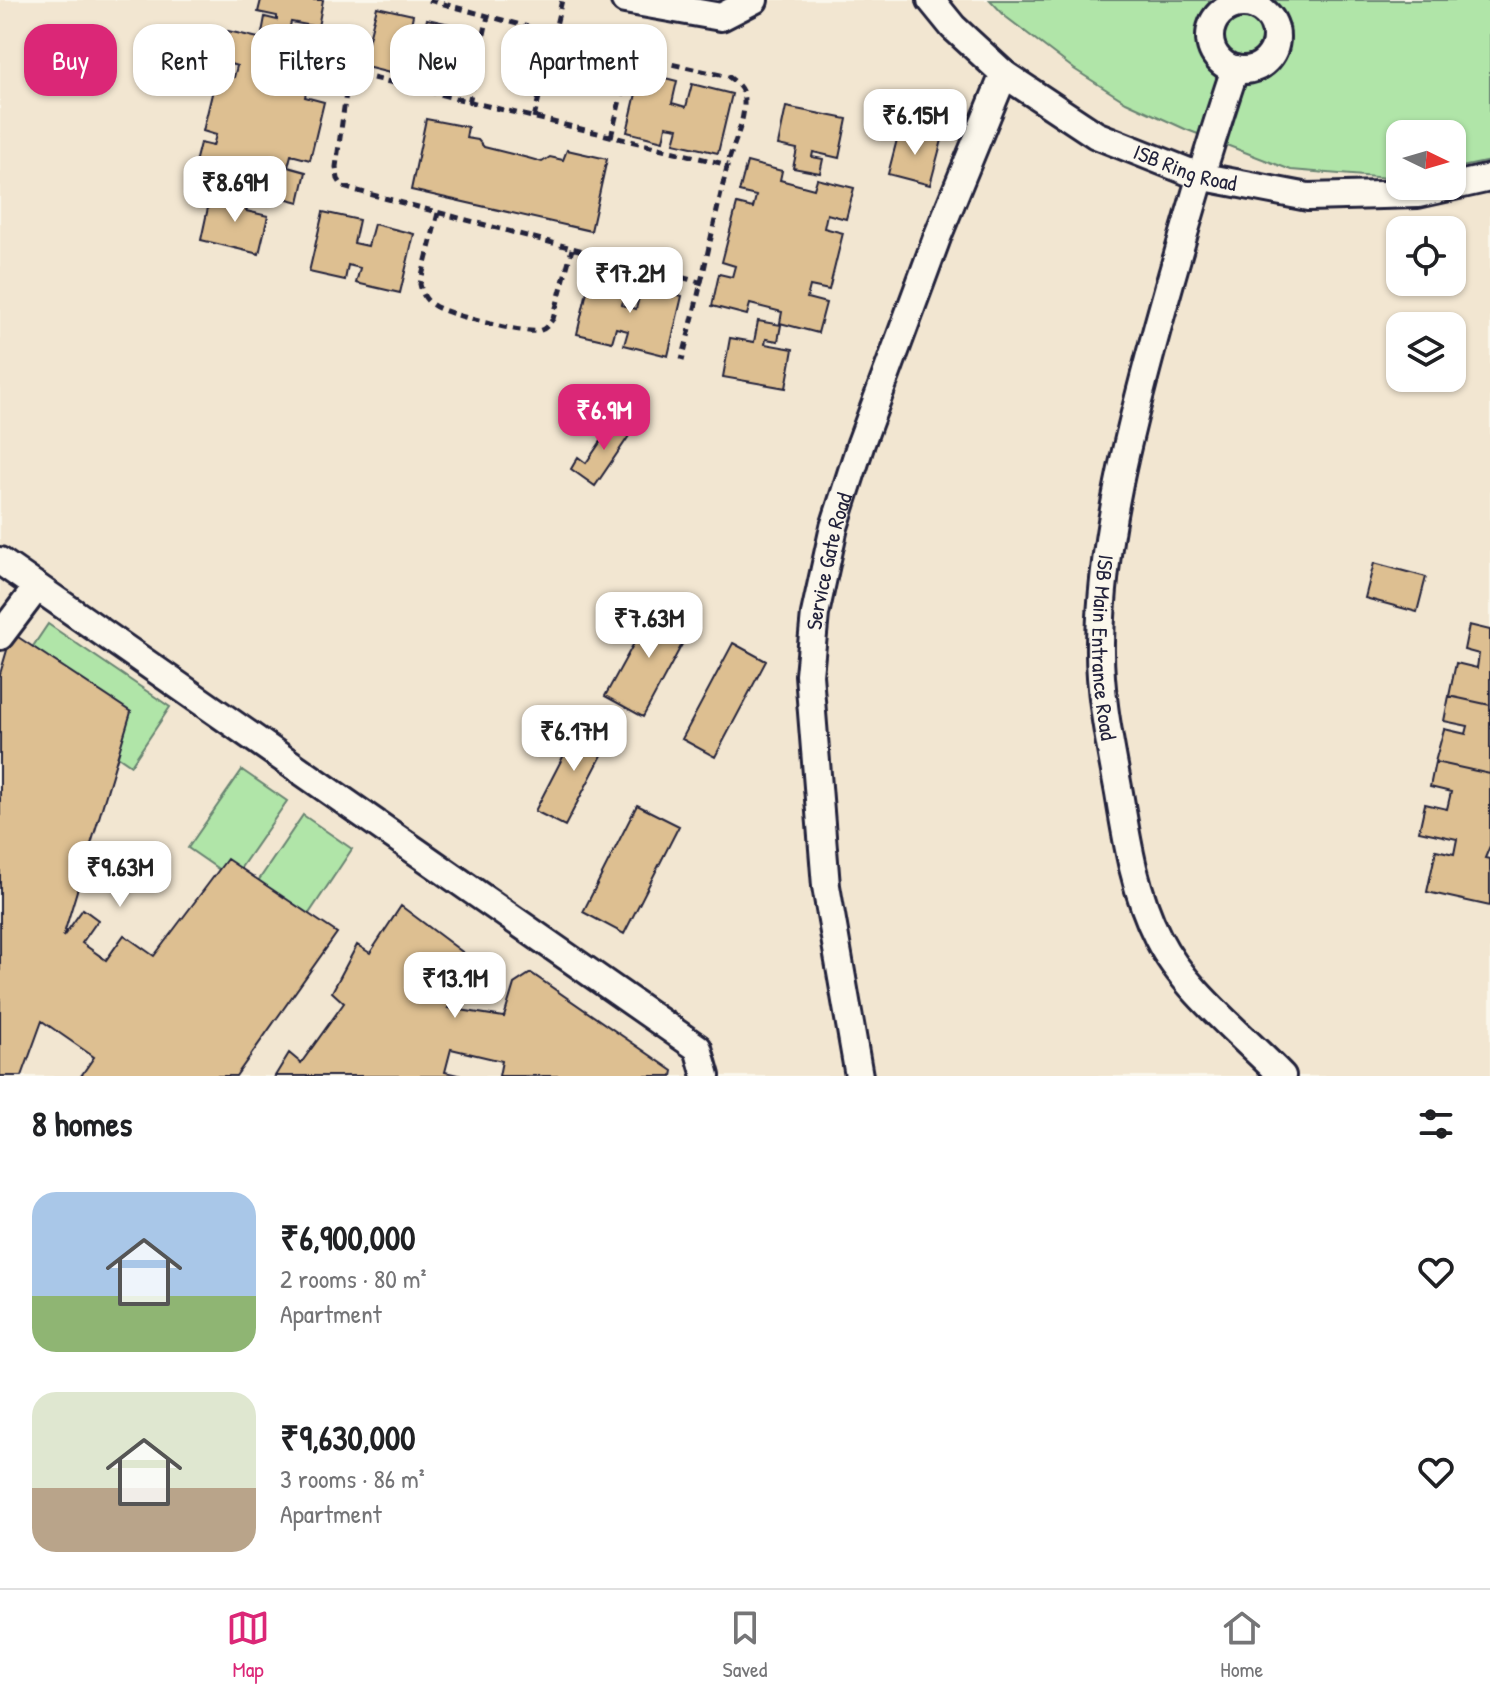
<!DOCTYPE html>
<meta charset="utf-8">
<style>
:root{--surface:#fff;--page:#f2f2f2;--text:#202124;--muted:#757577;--line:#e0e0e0;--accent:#db2777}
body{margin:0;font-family:"Patrick Hand",sans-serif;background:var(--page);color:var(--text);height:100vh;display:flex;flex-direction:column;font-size:30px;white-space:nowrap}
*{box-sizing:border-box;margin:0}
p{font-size:26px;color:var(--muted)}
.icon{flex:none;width:44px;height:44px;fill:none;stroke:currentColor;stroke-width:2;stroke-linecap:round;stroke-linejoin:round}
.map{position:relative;height:1076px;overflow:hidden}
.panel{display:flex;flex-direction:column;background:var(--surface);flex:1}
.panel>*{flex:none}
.hud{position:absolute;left:24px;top:24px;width:800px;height:72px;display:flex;gap:16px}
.needle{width:52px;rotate:95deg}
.controls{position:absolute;left:1386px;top:120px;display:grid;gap:16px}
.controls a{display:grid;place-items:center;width:80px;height:80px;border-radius:16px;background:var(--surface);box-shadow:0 2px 6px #0004;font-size:40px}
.price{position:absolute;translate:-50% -68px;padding:0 18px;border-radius:16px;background:#fff;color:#222;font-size:26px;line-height:52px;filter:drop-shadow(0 2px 4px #0008)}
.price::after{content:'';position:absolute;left:50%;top:48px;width:24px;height:18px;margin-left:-12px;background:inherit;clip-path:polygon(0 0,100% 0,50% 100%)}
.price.selected{background:var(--accent);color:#fff}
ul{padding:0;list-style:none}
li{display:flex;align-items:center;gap:24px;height:200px;padding:0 32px}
li span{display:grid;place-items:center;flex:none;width:224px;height:160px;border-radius:24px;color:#555}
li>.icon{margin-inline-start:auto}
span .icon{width:96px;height:96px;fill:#fffc;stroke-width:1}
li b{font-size:34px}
h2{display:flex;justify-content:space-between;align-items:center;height:96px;padding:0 32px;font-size:34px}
.tag{padding:0 28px;border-radius:24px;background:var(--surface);box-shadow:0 2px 6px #0004;font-size:28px;line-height:72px}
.tag.selected{background:var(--accent);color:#fff}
.dock{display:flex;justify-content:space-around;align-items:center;height:112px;border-top:2px solid var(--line);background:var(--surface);font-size:22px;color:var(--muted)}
.dock a{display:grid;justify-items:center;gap:4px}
.dock .selected{color:var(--accent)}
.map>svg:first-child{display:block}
.built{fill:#f2e6d1;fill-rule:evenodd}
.green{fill:#b0e5a8;stroke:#698472;stroke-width:2}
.building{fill:#ddbf91;stroke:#22223b;stroke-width:2}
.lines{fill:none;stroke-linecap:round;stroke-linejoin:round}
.minor-casing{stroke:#22223b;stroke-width:32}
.path{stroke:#22223b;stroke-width:5;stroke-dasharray:8 6;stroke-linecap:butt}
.minor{stroke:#fbf7ec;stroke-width:26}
.labels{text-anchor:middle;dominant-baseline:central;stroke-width:7;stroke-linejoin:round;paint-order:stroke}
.street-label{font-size:22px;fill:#22223b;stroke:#fbf7ec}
</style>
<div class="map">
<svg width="1490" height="1076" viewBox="0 0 1490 1076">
<rect width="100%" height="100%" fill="#fbf7ec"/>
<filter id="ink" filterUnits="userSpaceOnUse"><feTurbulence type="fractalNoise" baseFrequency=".0125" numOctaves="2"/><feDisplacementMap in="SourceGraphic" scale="16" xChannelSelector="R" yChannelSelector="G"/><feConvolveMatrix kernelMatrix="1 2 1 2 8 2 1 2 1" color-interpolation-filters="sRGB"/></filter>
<g filter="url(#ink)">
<path class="built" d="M0 0H1490V1076H0ZM1400 134H1452V186H1400ZM1400 230H1452V282H1400ZM1400 326H1452V378H1400Z"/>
<path class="green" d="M990 0H1490V161L1452 169V134H1400V179L1291 170 1185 129 1126 102 1074 69 1006 17Z
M48 624 170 707 131 765 9 682Z
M242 770 287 801 233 879 188 848Z
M303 815 352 849 300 927 250 893Z"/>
<path class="building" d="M261 0H323L318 27 291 22 287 38 262 33 265 17 277 20V16L258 12Z
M377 7 413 15 408 38 422 41 427 19 468 28 453 88 410 78 414 63 402 60 398 75 362 66Z
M228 31 263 39 261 49 295 58 298 48 335 57 327 88 308 83 305 97 324 102 310 160 291 155 288 167 306 172 299 202 261 192 263 181 231 173 228 184 192 175 200 143 213 146 216 135 203 131 217 73 234 77 237 66 220 61Z
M641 72 677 81 672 103 686 107 692 84 732 94 718 153 674 143 678 128 666 126 663 141 627 132Z
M786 107 847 119 839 158 813 152 812 157 823 159 820 173 793 168 797 149 778 145Z
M426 119 468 127 466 138 478 140 484 147 528 158 542 162 550 157 563 160 567 150 607 159 591 231 411 190Z
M900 128 942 140 930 185 888 174Z
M747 162 782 171 780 180 814 189 817 179 854 188 846 219 827 214 824 228 843 233 829 290 810 286 807 298 826 303 818 333 780 323 782 312 750 304 747 315 712 306 719 274 732 277 735 266 722 262 737 204 753 208 756 196 739 192Z
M224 187 251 193 246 211 268 216 259 254 201 240 209 203 233 208 234 201 222 198Z
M323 212 359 220 354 243 368 246 374 224 414 234 400 293 356 283 360 268 348 265 345 280 309 272Z
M591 274 627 283 622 305 636 309 642 286 682 296 668 356 624 345 628 331 616 328 612 342 577 334Z
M758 321 781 325 778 341 766 339 765 344 793 349 786 388 723 377 730 338 754 342Z
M619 415 635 427 595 486 571 469 578 457 586 463Z
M1374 563 1426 577 1417 612 1365 598Z
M656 603 693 624 643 717 605 696Z
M1469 625 1490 630V705L1449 696 1456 663 1477 668 1479 654 1464 650Z
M12 633 131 712 63 937 83 909 98 920 82 943 106 960 124 935 154 956 227 859 337 933 236 1076H81L94 1057 42 1021 22 1076H0V674Z
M733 643 766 661 715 757 682 739Z
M1449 696 1490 705V774L1435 762 1444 729 1466 734 1468 726 1444 721Z
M582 720 612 736 565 826 535 811Z
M1435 762 1490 774V846L1485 858 1490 859V906L1427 892 1436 850 1454 854 1457 839 1419 831 1425 804 1447 809 1451 792 1430 787Z
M637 805 679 826 624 934 583 912Z
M401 906 477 963 448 1008 504 1017 514 984 531 973 673 1071 672 1076H499L502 1061 451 1049 445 1072 462 1076H275L289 1053 301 1063 344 1003 332 992 357 945 370 953Z"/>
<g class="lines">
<g class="minor-casing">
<g id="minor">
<path d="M625 0 721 17 754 0"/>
<path id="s1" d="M931 0 953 27 1004 74 1096 135 1199 176 1308 197 1418 194 1490 178"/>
<circle cx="1243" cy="37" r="33"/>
<path id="s2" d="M1235 69C1206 155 1181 242 1157 329 1129 432 1102 536 1100 643 1099 693 1110 744 1119 793 1127 842 1135 893 1158 938 1184 990 1241 1034 1282 1076"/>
<path d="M0 561 698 1048 706 1076"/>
<path d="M0 636 37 587"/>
<path id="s3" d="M859 1076 826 886 809 675 815 614 834 527 861 443 938 235 1004 74"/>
</g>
</g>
<path class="path" d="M429 0 631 55 729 77C738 84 744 89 744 101 745 123 732 146 727 167 712 231 699 296 682 360
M469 103 488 16
M534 118 562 0
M611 137 631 55
M438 213 420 284C422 293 424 299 433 305 445 314 523 334 538 331 546 329 548 325 553 319L572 249
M703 283 343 187 338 179 336 167 346 93 354 80 365 76 728 165"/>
<use href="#minor" class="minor"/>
</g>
</g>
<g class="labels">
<g class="street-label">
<text stroke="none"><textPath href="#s1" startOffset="310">ISB Ring Road</textPath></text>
<text stroke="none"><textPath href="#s3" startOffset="520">Service Gate Road</textPath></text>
<text stroke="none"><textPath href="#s2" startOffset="596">ISB Main Entrance Road</textPath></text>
</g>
</g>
</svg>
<div class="controls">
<a><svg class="needle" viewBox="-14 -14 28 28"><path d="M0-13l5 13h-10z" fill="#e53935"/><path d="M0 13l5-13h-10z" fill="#757577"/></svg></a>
<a><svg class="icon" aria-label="locate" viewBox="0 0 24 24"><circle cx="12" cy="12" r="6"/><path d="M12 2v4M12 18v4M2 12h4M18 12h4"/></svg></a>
<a><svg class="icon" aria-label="layers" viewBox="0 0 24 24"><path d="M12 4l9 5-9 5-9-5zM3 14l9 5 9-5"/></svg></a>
</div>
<b class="price" style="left:915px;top:157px">₹6.15M</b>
<b class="price" style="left:235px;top:224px">₹8.69M</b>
<b class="price" style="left:630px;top:315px">₹17.2M</b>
<b class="price selected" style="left:604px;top:452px">₹6.9M</b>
<b class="price" style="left:649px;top:660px">₹7.63M</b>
<b class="price" style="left:574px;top:773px">₹6.17M</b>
<b class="price" style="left:120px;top:909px">₹9.63M</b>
<b class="price" style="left:455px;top:1020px">₹13.1M</b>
<div class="hud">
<a class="tag selected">Buy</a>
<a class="tag">Rent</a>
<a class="tag">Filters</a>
<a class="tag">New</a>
<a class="tag">Apartment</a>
</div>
</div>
<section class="panel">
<h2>8 homes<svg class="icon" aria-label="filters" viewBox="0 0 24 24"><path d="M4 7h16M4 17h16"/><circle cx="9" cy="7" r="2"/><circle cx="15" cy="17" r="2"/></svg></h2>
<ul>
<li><span style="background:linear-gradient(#a9c7e8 65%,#8fb573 0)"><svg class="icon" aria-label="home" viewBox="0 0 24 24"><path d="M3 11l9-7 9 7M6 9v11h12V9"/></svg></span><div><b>₹6,900,000</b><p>2 rooms · 80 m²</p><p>Apartment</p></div><svg class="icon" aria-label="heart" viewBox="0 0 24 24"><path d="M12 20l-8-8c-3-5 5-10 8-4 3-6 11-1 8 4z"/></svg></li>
<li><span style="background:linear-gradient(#dfe7d0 60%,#b9a48a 0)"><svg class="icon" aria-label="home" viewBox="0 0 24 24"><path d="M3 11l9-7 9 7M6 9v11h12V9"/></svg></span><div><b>₹9,630,000</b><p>3 rooms · 86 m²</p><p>Apartment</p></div><svg class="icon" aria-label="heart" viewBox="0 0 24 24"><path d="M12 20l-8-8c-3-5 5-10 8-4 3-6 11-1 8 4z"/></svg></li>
</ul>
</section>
<nav class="dock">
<a class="selected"><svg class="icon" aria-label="map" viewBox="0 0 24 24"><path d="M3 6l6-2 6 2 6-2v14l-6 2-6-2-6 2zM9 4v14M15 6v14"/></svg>Map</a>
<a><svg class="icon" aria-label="saved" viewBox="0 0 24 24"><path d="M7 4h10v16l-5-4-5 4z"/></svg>Saved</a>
<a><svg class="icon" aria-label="home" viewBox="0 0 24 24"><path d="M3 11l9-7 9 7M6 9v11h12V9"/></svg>Home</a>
</nav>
